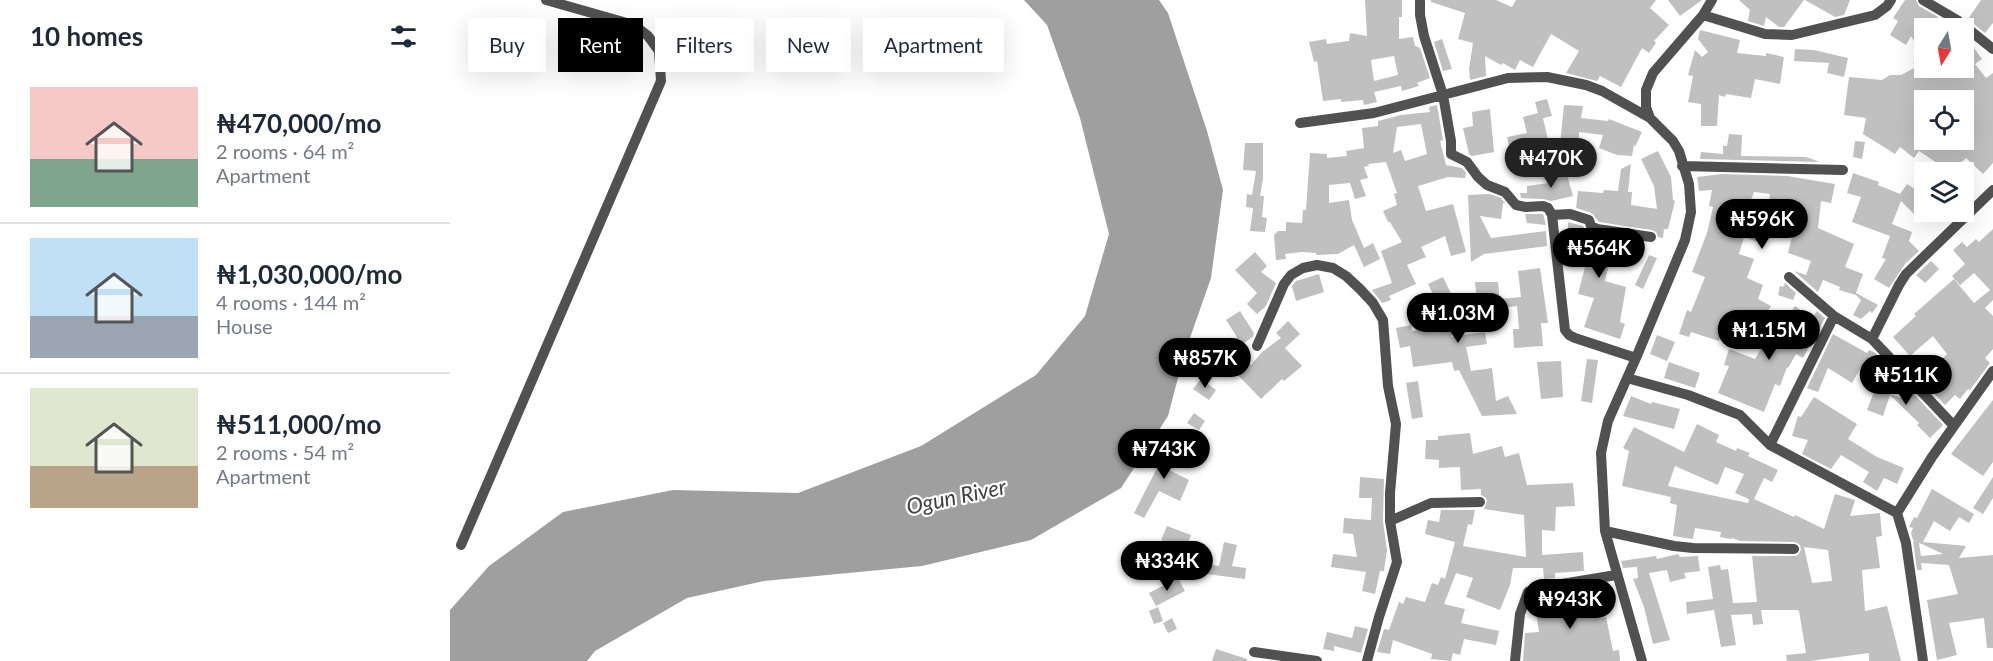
<!DOCTYPE html>
<meta charset="utf-8">
<style>
:root{--surface:#fff;--page:#f6f6f7;--text:#1f2937;--muted:#747a83;--line:#e0e1e3;--accent:#000}
body{margin:0;font-family:Lato,sans-serif;background:var(--page);color:var(--text);height:100vh;display:flex;flex-direction:column;font-size:22px;white-space:nowrap}
*{box-sizing:border-box;margin:0}
p{font-size:20px;color:var(--muted)}
.icon{flex:none;width:33px;height:33px;fill:none;stroke:currentColor;stroke-width:2;stroke-linecap:round;stroke-linejoin:round}
.map{position:relative;flex:1;overflow:hidden}
.details{display:flex;flex-direction:column;background:var(--surface);width:450px}
.details>*{flex:none}
.top-card{position:absolute;left:18px;top:18px;width:570px;height:54px;display:flex;gap:12px}
.needle{width:39px;rotate:191deg}
.buttons{position:absolute;left:1464px;top:18px;display:grid;gap:12px}
.buttons a{display:grid;place-items:center;width:60px;height:60px;border-radius:0px;background:var(--surface);box-shadow:0 6px 24px #0002;font-size:30px}
.price{position:absolute;translate:-50% -51px;padding:0 14px;border-radius:21px;background:var(--accent);color:#fff;font-size:20px;line-height:39px;filter:drop-shadow(0 2px 3px #0008)}
.price::after{content:'';position:absolute;left:50%;top:36px;width:18px;height:14px;margin-left:-9px;background:inherit;clip-path:polygon(0 0,100% 0,50% 100%)}
.price.selected{background:#222;color:#fff}
ul{padding:0;list-style:none}
li{display:flex;align-items:center;gap:18px;height:150px;padding:0 30px}
li+li{border-top:2px solid var(--line)}
li span{display:grid;place-items:center;flex:none;width:168px;height:120px;border-radius:0px;color:#555}
li>.icon{margin-inline-start:auto}
span .icon{width:72px;height:72px;fill:#fffc;stroke-width:1}
li b{font-size:26px}
h2{display:flex;justify-content:space-between;align-items:center;height:72px;padding:0 30px;font-size:26px}
.tag{padding:0 21px;border-radius:0px;background:var(--surface);box-shadow:0 6px 24px #0002;font-size:21px;line-height:54px}
.tag.selected{background:var(--accent);color:#fff}
main{display:flex;flex:1;min-height:0}
.map>svg:first-child{display:block}
.water{fill:#9f9f9f}
.building{fill:#c0c0c0;fill-rule:evenodd}
.lines{fill:none;stroke-linecap:round;stroke-linejoin:round}
.street{stroke:#515151;stroke-width:10}
.labels{text-anchor:middle;dominant-baseline:central;stroke-width:4.5;stroke-linejoin:round;paint-order:stroke}
.water-label{font-size:22px;font-style:italic;fill:#404040;stroke:#fff}
</style>
<main>
<section class="details">
<h2>10 homes<svg class="icon" aria-label="filters" viewBox="0 0 24 24"><path d="M4 7h16M4 17h16"/><circle cx="9" cy="7" r="2"/><circle cx="15" cy="17" r="2"/></svg></h2>
<ul>
<li><span style="background:linear-gradient(#f6c9c9 60%,#7fa58c 0)"><svg class="icon" aria-label="home" viewBox="0 0 24 24"><path d="M3 11l9-7 9 7M6 9v11h12V9"/></svg></span><div><b>₦470,000/mo</b><p>2 rooms · 64 m²</p><p>Apartment</p></div></li>
<li><span style="background:linear-gradient(#bfe0f5 65%,#9aa5b1 0)"><svg class="icon" aria-label="home" viewBox="0 0 24 24"><path d="M3 11l9-7 9 7M6 9v11h12V9"/></svg></span><div><b>₦1,030,000/mo</b><p>4 rooms · 144 m²</p><p>House</p></div></li>
<li><span style="background:linear-gradient(#dfe7d0 65%,#b9a48a 0)"><svg class="icon" aria-label="home" viewBox="0 0 24 24"><path d="M3 11l9-7 9 7M6 9v11h12V9"/></svg></span><div><b>₦511,000/mo</b><p>2 rooms · 54 m²</p><p>Apartment</p></div></li>
</ul>
</section>
<div class="map">
<svg width="1543" height="661" viewBox="0 0 1543 661">
<rect width="100%" height="100%" fill="#fff"/>
<path class="water" d="M574 0H709L718 13 757 131 773 190 761 278 734 355 718 416 671 488 581 540 472 566 314 581 237 598 145 651 137 661H0V610L39 566 113 512 223 490 348 493 471 446 586 375 635 316 659 234 630 118 597 25Z"/>
<path class="building" d="M915 0H952V17H949V39L963 37 965 46 970 48 980 78 967 83 969 86 952 91 951 86 924 92 927 102 914 105 913 100 891 102V99L873 101 867 61 864 62 859 42 876 39 877 44 899 41 900 33 917 36ZM944 56 948 75 924 81 921 60Z
M981 0H1046L1062 7 1066 0H1206L1200 8 1219 25 1204 41 1206 43 1199 53 1192 48 1171 87 1150 76 1147 81 1116 73 1129 51 1101 34 1083 67 1070 60 1065 70 1053 63 1051 65 1035 56 1036 76 1020 80 1019 69 1023 43 1008 39 1015 13 981 2Z
M1218 0H1252L1230 16Z
M1289 0H1354L1334 27H1329L1316 17 1314 26 1298 21 1300 10Z
M1355 0H1400L1394 15 1385 17Z
M1455 0H1466L1469 6 1488 17 1487 21 1491 28H1474V68H1514V57L1524 48 1532 59 1525 64 1536 78 1543 73V163L1533 174 1516 158 1501 172H1492L1484 165 1487 163 1469 151 1464 158 1450 147 1445 154 1413 134 1416 118 1394 115 1399 77 1432 80 1440 75H1451L1466 67 1463 63 1473 57 1461 36 1456 45 1440 35 1448 21 1443 18ZM1474 100H1514V140H1504L1495 149 1481 140H1474Z
M1531 0H1543V23L1535 33 1518 19Z
M1250 30 1290 40 1287 53 1316 56V53L1334 57 1330 84 1305 79 1301 98 1276 94 1275 97 1269 95 1267 126H1251V104L1238 102 1243 76 1238 75 1245 50 1252 57 1258 52 1248 39Z
M992 39 1002 69 993 71 984 42Z
M1345 49 1364 50 1398 58 1394 77 1377 73 1379 63 1344 61Z
M1097 99 1102 116 1093 118 1099 144 1077 149 1078 152 1061 155 1057 137 1077 133 1073 117 1088 113 1085 102Z
M987 105 993 140 990 141 996 165 1012 168 1016 173 1015 178 998 177 968 186 976 211 1003 204 1016 252 1001 256 995 236 971 247 976 257 957 265 966 284 939 296 941 300 932 303 922 290 942 283 931 251 952 242 940 222H938L933 211 947 205 944 194 947 193 936 162 918 164 919 166 914 167 918 178 910 180 916 196 905 199 900 183 879 185V203L899 200 902 220 914 248 923 243 930 259 914 267 904 245 888 254 866 255V253L852 252 835 254 836 259 826 260 824 235 828 231H836V222L852 223 853 210H856L860 153 877 154V158L897 156 896 151 914 148 912 128 928 126V121L951 115 980 112 979 107ZM971 124 977 154 955 161 951 150 943 153 947 127Z
M1114 105 1133 106 1131 118 1158 121 1159 119 1192 132 1185 147 1184 144 1182 156 1167 155 1149 148 1153 135 1129 132V154H1109Z
M1040 109 1044 152 1022 156 1019 154 1013 128 1023 126 1022 112Z
M1279 134 1292 135 1291 156 1356 157 1370 162 1250 159 1251 152 1273 154V146H1277Z
M1405 141 1415 142 1412 159 1403 157Z
M795 143H813V179L810 196H814L812 217 817 218 815 232 800 231 803 208 796 207 797 194 802 195 806 171 793 170Z
M1208 151 1221 177 1223 200 1225 201 1218 229H1214L1213 238 1208 237 1206 232 1202 230 1149 222 1142 213 1126 208 1128 191 1153 193 1154 190 1168 191 1171 169 1181 164 1178 192H1182L1181 205 1207 209 1204 186 1191 159Z
M1116 171 1123 196 1101 201 1093 199 1071 198 1070 193H1077V186L1099 183 1097 176 1106 174 1107 178V173Z
M1403 173 1429 182 1428 185 1450 194 1457 184 1468 191 1474 185V204L1464 214 1451 201 1442 224 1462 232 1459 241 1469 251 1455 264 1439 288 1424 279 1436 259 1432 258 1440 236 1402 222 1411 197 1397 193Z
M1272 174 1337 176 1385 184 1381 203 1371 201 1368 228 1404 244 1395 267 1413 274 1406 293 1428 305 1422 313 1420 311 1411 319 1403 315 1411 300 1406 295 1389 290 1390 287 1373 280 1368 292 1344 271 1356 275 1361 261 1338 253 1344 228 1336 226 1338 203 1319 200 1320 194 1304 192 1298 208 1315 214 1312 223 1316 225 1310 243 1294 237 1289 254 1304 259 1297 278 1313 285 1308 299 1321 306 1304 334 1277 318 1269 341 1241 332 1239 337 1229 334 1237 310 1241 312 1255 277 1242 272 1257 233 1263 207 1259 206 1262 190 1249 191 1247 177Z
M1040 194 1051 198 1055 203H1053L1051 219 1030 216 1041 238 1096 231 1097 246 1034 254 1021 262 1018 195Z
M1075 214H1093L1096 225 1077 223Z
M1118 222 1133 226 1136 231 1144 236 1155 238V244L1181 247 1178 266 1159 264 1155 281 1176 287 1170 322 1175 324 1170 339 1134 327 1144 298 1128 294 1135 267 1122 266 1123 244 1113 243 1114 232 1118 233Z
M1543 229V300L1535 308 1543 316V349L1535 358 1540 363 1520 390 1518 389 1510 399 1505 395 1495 405 1469 378 1480 368 1481 370 1497 354 1483 336 1460 356 1443 337 1466 316 1464 314 1504 279 1524 303 1540 290 1524 273 1510 285 1502 276 1515 264 1503 250 1512 242 1517 247 1526 239 1529 242Z
M805 252 817 266 811 272 826 283 816 306 807 314 797 304 807 293 785 270Z
M1199 255 1207 258 1193 289 1185 285Z
M1481 261 1489 269 1475 283 1466 275Z
M1090 268 1098 323H1091L1093 346 1064 348 1063 329H1069L1067 306 1051 308 1049 299 1071 297 1068 271Z
M869 274 874 292 846 301 842 286 846 281Z
M993 277 1005 302 1026 293 1025 282H1048L1050 304 1023 306 1027 316 1000 337 1035 332 1037 344 1016 347 1021 371 1042 368 1046 401 1058 396 1067 414 1032 416 1009 370 1004 371 1002 362 963 367 960 346 950 348 946 328 961 325 962 331 988 327 983 320 1001 310 990 296 985 298 978 284Z
M1335 283 1346 293 1343 300 1328 295 1330 286 1333 287Z
M1345 306 1362 318 1367 311 1375 318 1353 358 1346 354 1338 368 1337 367 1330 386 1325 384 1314 412 1268 393 1279 366 1274 365 1279 349 1305 359 1314 343 1318 345Z
M790 311 804 333 803 337 783 350 801 365 812 352 831 338 826 333 838 321 850 334 835 348 852 366 834 381 832 379 811 399 784 371 783 373 768 360 787 337 776 320Z
M1383 334 1417 353 1419 350 1424 352 1430 358 1425 370 1413 364 1402 383 1378 368 1368 392 1357 388Z
M1207 335 1225 342 1217 361 1200 354Z
M1137 359 1148 360 1142 403 1131 401Z
M1111 361 1113 397 1091 399 1087 362Z
M1219 362 1250 373 1245 388 1214 378Z
M1442 371 1493 425 1480 438 1467 425 1469 423 1440 395 1433 416 1417 410 1425 389 1457 400 1437 377Z
M751 379 766 390 759 400 743 389Z
M968 381 973 417 962 419 956 383Z
M1181 396 1201 404 1202 402 1230 409 1224 429 1173 416Z
M1364 397 1407 424 1398 439 1427 457 1454 468 1447 484 1434 478 1427 491 1413 482 1419 472 1391 455 1381 469 1352 454 1358 440 1342 436 1348 416 1351 417Z
M1543 400V462L1533 476 1501 454Z
M744 413 755 421 749 430 737 423Z
M1247 424 1269 435 1266 442 1286 451 1287 448 1300 453 1298 456 1328 470 1322 482 1314 478 1304 499 1344 517 1345 515 1374 529 1385 494 1405 500 1400 516 1430 513 1432 536 1426 537 1430 568 1412 570 1415 611 1437 606 1451 661H1419V653L1360 661H1337L1336 655 1356 653 1349 611 1347 610H1311L1313 624 1303 625 1302 614 1281 615 1286 645 1271 647 1264 610 1237 614 1236 602 1263 599 1258 567 1270 565 1271 570 1278 569 1283 603 1307 602 1302 556H1345L1348 555 1351 550 1350 545 1345 542 1290 541 1282 538 1281 539 1270 537 1271 532 1245 528 1243 539 1223 536 1227 505 1220 503 1221 497 1172 486 1179 451 1173 448 1184 427 1234 452ZM1225 466 1268 485 1275 467 1294 474 1285 493 1299 499 1298 503 1218 486ZM1354 547 1378 550 1382 581 1362 583Z
M1020 433 1023 454 1052 446 1055 457 1069 453 1077 485 1123 483 1125 506 1106 507 1105 531 1092 530V555L1133 552 1134 571 1105 573V578L1094 579 1093 568H1063L1060 585 1050 610 1016 597 1023 578 1006 573 994 604 1015 609 1011 623 1049 631 1046 645 1014 639 1010 655 1003 653 1001 661 981 659 982 654 943 640 940 654 927 652 934 629 939 630 949 602 953 604 956 597 975 602 982 583 988 585 991 577 995 579 1005 542 975 534 978 520 989 522 991 510H1025L1022 525 1018 524 1013 546 1076 557 1074 515 1034 509 1037 501 1036 498 1031 495V489L1011 490 1010 467 989 468V460L975 459 976 440H988V436Z
M723 437 734 443 719 470 739 480 730 501 709 491 694 518 684 513Z
M910 477 934 479 933 521 937 550 934 571H930L925 594 912 591 916 572 881 567 883 554 907 557 903 534 893 533 894 518 921 520 922 498H909Z
M1543 477V498L1533 514 1523 508Z
M1482 489 1524 514 1519 523 1509 517 1500 531 1484 521 1473 542 1516 546 1509 558 1543 555V648H1537L1534 618 1499 623 1507 655 1487 660 1477 600 1508 594 1499 565 1471 563 1472 570H1467L1463 541H1466L1463 540 1461 533 1463 528 1459 527 1464 517 1467 518ZM1469 543 1472 544 1493 554 1471 556Z
M717 526 741 535 737 546 734 545 733 549 711 540Z
M774 542 787 545 782 566 796 568 795 579 757 574 758 564 769 566Z
M1228 554 1230 557 1248 556 1250 571 1234 573 1236 578 1220 582 1217 570 1199 573 1220 640 1203 644 1194 607 1183 579 1188 578 1187 567 1173 568 1171 561 1206 556 1207 559Z
M728 578 735 591 706 606 699 593Z
M1143 586 1149 618 1156 617 1163 651 1169 650 1170 661H1073L1075 633 1089 632 1084 598Z
M708 607 713 621 704 624 699 611Z
M722 618 727 629 718 633 713 623Z
M905 626 918 629 911 653 884 646V651L873 649 877 632 902 638Z
M766 649 797 659V661H762Z"/>
<g class="lines">
<path class="street" d="M970 0V15L974 36 993 95 1001 141V154L1017 162 1028 177 1037 185 1055 192 1066 205 1076 207 1093 206 1098 208 1102 215 1115 330 1119 335 1125 338 1186 358
M1473 0 1507 20 1543 49
M1253 15 1315 34 1342 35 1425 15 1437 6 1441 0
M850 123 924 113 1058 78 1097 77 1136 85 1152 91 1200 118
M1232 166 1393 170
M1102 215 1120 214 1139 220 1141 226 1147 229 1201 237
M1339 277 1384 316 1422 339 1504 426
M1422 339 1449 285 1456 274 1543 190
M807 346 834 284 841 275 853 268 867 265 883 268 896 276 910 289 923 303 933 320 938 386 946 424 940 493V521L947 562 929 617 917 661
M1177 378 1238 395 1290 415 1320 445 1447 513 1456 543 1473 661
M1320 445 1384 316
M1447 513 1482 457 1543 371
M940 521 981 503 1030 502
M1155 531 1224 546 1243 548 1344 549
M11 545 211 81 209 51 198 36 184 25 96 0
M804 652 867 661
M1065 661 1070 614 1078 592 1088 588 1166 575
M1192 661 1155 531 1151 453 1158 421 1186 358 1235 240 1241 212 1239 184 1229 151 1223 141 1200 118 1196 107V90L1203 73 1253 15 1262 0"/>
</g>
<g class="labels">
<g class="water-label">
<text transform="translate(506 496) rotate(-12)">Ogun River</text>
</g>
</g>
</svg>
<div class="buttons">
<a><svg class="needle" viewBox="-14 -14 28 28"><path d="M0-13l5 13h-10z" fill="#e53935"/><path d="M0 13l5-13h-10z" fill="#747a83"/></svg></a>
<a><svg class="icon" aria-label="locate" viewBox="0 0 24 24"><circle cx="12" cy="12" r="6"/><path d="M12 2v4M12 18v4M2 12h4M18 12h4"/></svg></a>
<a><svg class="icon" aria-label="layers" viewBox="0 0 24 24"><path d="M12 4l9 5-9 5-9-5zM3 14l9 5 9-5"/></svg></a>
</div>
<b class="price selected" style="left:1101px;top:189px">₦470K</b>
<b class="price" style="left:1312px;top:250px">₦596K</b>
<b class="price" style="left:1149px;top:279px">₦564K</b>
<b class="price" style="left:1008px;top:344px">₦1.03M</b>
<b class="price" style="left:1319px;top:361px">₦1.15M</b>
<b class="price" style="left:755px;top:389px">₦857K</b>
<b class="price" style="left:1456px;top:406px">₦511K</b>
<b class="price" style="left:714px;top:480px">₦743K</b>
<b class="price" style="left:717px;top:592px">₦334K</b>
<b class="price" style="left:1120px;top:630px">₦943K</b>
<div class="top-card">
<a class="tag">Buy</a>
<a class="tag selected">Rent</a>
<a class="tag">Filters</a>
<a class="tag">New</a>
<a class="tag">Apartment</a>
</div>
</div>
</main>
